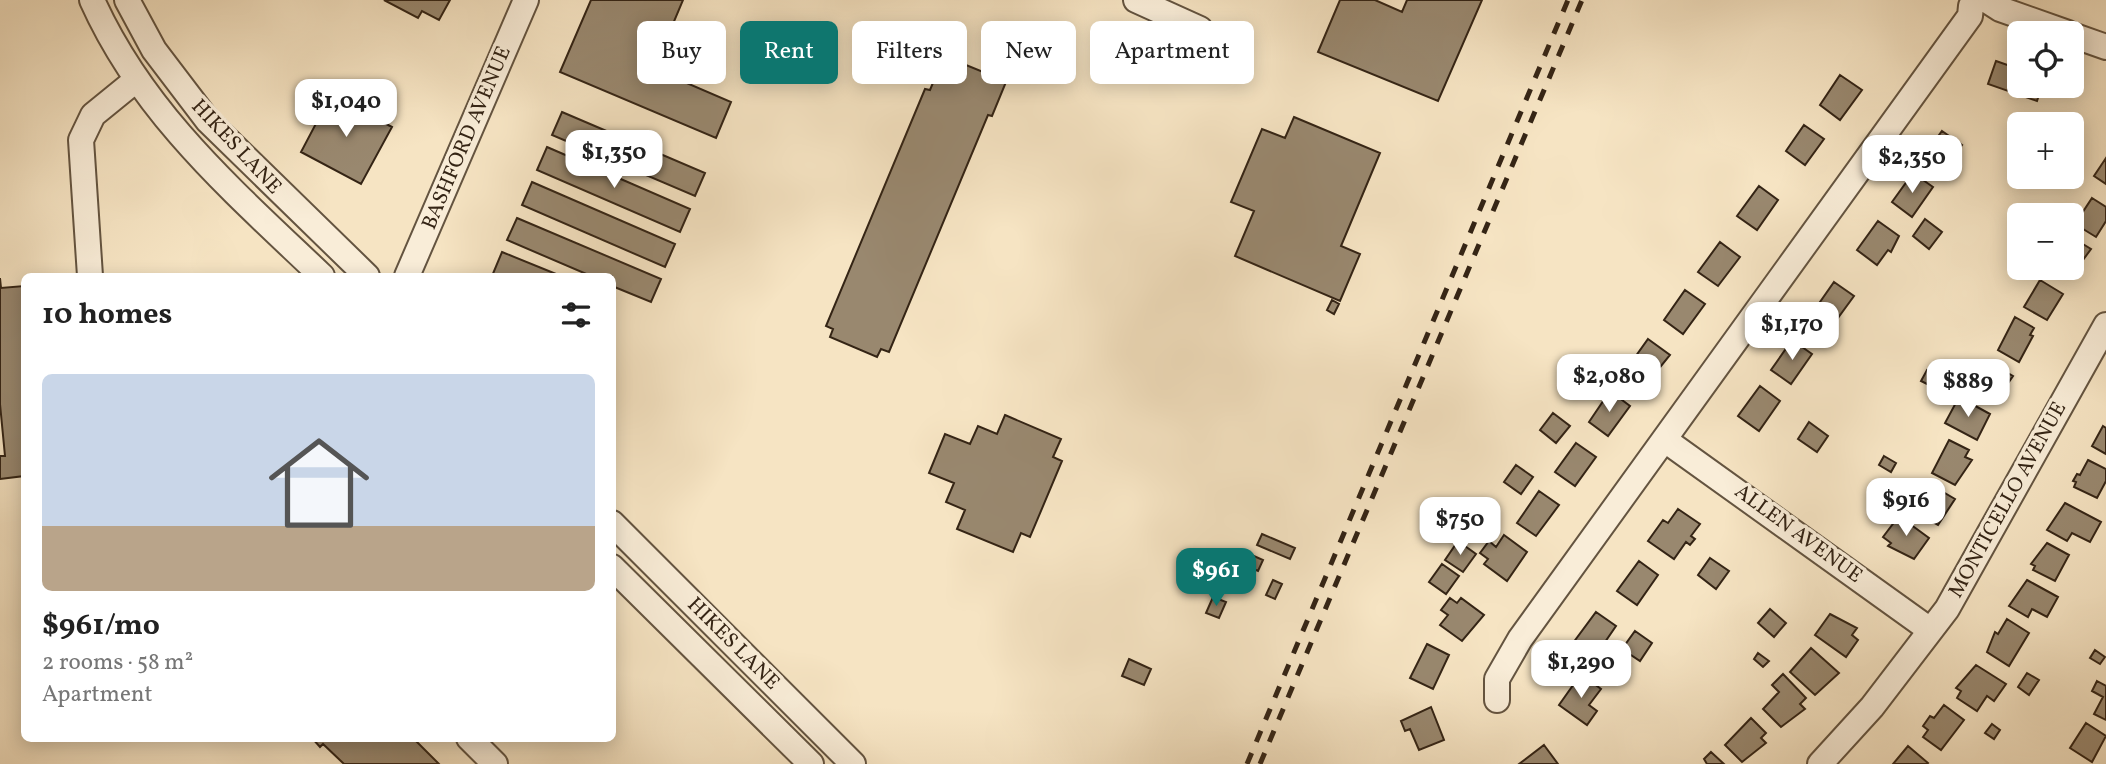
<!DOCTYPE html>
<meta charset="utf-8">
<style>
:root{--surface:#fff;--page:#f6f6f6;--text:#222;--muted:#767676;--line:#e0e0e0;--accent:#0f766e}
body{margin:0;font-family:Vollkorn,serif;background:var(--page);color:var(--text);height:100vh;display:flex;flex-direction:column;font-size:26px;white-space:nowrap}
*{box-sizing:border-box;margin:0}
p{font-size:23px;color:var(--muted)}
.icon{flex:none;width:38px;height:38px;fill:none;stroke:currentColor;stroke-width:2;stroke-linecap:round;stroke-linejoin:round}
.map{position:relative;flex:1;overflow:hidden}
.drawer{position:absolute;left:21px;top:273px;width:595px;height:469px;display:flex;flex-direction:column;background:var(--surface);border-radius:10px;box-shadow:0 4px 18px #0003}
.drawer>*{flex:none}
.hud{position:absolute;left:637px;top:21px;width:665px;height:63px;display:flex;gap:14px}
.fabs{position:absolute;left:2007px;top:21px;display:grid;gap:14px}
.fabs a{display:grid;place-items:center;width:77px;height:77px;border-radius:10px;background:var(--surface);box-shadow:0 4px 18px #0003;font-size:35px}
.price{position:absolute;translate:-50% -60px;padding:0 16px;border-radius:14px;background:#fff;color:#222;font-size:23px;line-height:46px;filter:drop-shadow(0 2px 4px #0008)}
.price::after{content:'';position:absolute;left:50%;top:42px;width:21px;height:16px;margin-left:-10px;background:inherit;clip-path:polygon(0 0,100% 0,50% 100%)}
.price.on{background:var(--accent);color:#fff}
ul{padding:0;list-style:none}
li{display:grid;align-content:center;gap:14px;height:371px;padding:0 21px}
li+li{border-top:2px solid var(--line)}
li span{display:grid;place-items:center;height:217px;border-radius:10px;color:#555}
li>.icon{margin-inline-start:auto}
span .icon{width:126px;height:126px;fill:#fffc;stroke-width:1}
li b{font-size:30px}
h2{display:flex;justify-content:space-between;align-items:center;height:84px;padding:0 21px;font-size:30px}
.chip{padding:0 24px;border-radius:10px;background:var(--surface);box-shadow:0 4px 18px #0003;font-size:24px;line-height:63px}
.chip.on{background:var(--accent);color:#fff}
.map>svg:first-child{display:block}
.building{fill:#99886f;stroke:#342415;stroke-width:2}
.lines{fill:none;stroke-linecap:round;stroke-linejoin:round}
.minor-casing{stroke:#645440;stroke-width:28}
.minor{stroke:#f9edd8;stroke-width:24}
.rail{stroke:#342415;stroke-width:5;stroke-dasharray:12 12;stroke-linecap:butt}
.labels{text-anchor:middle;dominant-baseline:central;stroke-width:7;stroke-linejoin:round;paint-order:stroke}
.street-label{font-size:21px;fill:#342415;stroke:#f9edd8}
</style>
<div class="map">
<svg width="2106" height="764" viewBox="0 0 2106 764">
<rect width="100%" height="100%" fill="#f6e4c3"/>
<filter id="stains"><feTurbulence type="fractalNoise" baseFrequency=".00286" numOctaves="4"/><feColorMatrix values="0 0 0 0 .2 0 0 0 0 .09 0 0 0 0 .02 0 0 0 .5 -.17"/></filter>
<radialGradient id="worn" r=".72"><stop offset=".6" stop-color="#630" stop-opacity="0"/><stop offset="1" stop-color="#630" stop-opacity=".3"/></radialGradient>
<path class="building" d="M384 0H450L439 20 422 11 418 18Z
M591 0H683L654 69 731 102 716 138 560 72Z
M1340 0H1375L1402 12 1407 0H1482L1438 101 1318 52Z
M944 56 983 72 989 59 1001 64 996 77 1006 82 992 116 988 115 889 352 881 349 877 357 830 337 833 329 826 326 925 89 930 90Z
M1996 61 2013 67 2015 62 2020 64V86H2042L2037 101 1988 84Z
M1840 75 1862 90 1840 120 1820 105Z
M331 95 392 127 361 184 301 152Z
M562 112 705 173 695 196 552 135Z
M1294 117 1380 153 1341 246 1360 254 1340 301 1235 256 1254 211 1231 202 1262 129 1285 138Z
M1804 125 1824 139 1805 165 1786 151Z
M1942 131 1962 145 1946 167 1926 153Z
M547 147 690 209 680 232 537 170Z
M2106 158V184L2094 176Z
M1913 173 1933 187 1912 217 1892 202Z
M532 182 675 244 665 267 522 205Z
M1759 186 1778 200 1757 230 1737 216Z
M2092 198 2106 207V221L2096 237 2075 224Z
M517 218 661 279 651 302 612 286V276H591L507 240Z
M1925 219 1942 232 1929 249 1913 236Z
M1878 221 1899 236 1891 252 1888 250 1877 265 1857 250Z
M2073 238 2091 249 2072 275 2060 268H2072Z
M1720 242 1740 257 1718 286 1698 272Z
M2020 250V268H2031L2027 274 2011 265Z
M502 252 561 276H492Z
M0 278 1 288 24 286V476L0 479V456H5L0 404Z
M2040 280 2063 294 2047 320 2024 307Z
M1834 282 1854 296 1832 326 1813 312Z
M1685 290 1705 304 1683 334 1664 320Z
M1332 300 1339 304 1334 314 1327 310Z
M2015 317 2034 328 2030 335 2033 336 2019 362 1998 350Z
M1648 339 1670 355 1648 382 1628 367Z
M1792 340 1812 354 1791 384 1771 370Z
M1977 364 1990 372 1994 365 2013 376 1995 402 1965 385Z
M1927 370 1947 380 1941 391 1921 381Z
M1760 386 1780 401 1759 431 1738 416Z
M1610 391 1630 406 1608 436 1589 422Z
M1959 397 1990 414 1977 440 1945 423Z
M1553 413 1570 426 1556 443 1540 430Z
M1005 415 1061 439 1053 457 1062 461 1030 537 1021 533 1013 552 957 529 965 510 946 502 954 483 929 473 945 434 970 444 978 426 997 434Z
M1809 422 1828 436 1817 452 1798 439Z
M2103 426 2106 428V454L2092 446Z
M1949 440 1969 450 1965 457 1972 460 1955 485 1932 473Z
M1576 443 1596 457 1575 486 1555 472Z
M1884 456 1896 463 1891 472 1879 465Z
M2088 460 2106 469V481L2097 498 2074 487 2076 482 2073 481 2077 474 2080 475Z
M1516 465 1533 477 1521 494 1504 482Z
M1918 488 1932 496 1936 488 1955 499 1938 525 1907 508Z
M1539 491 1559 505 1536 536 1517 523Z
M2065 503 2101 522 2090 542 2072 533 2067 541 2047 530Z
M1678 509 1700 524 1691 536 1695 539 1690 545 1686 542 1674 559 1648 541 1663 520 1668 523Z
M1899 516 1929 538 1914 559 1888 546 1891 543 1883 537Z
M1262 534 1295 548 1290 559 1257 545Z
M1504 535 1527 552 1507 581 1484 564 1488 559 1480 553 1489 541 1496 547Z
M1458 541 1476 554 1463 572 1445 560Z
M2047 543 2069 555 2055 581 2033 570 2035 566 2031 564Z
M1247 553 1263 560 1258 571 1242 564Z
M1710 558 1729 571 1716 589 1698 575Z
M1639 561 1658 575 1637 605 1617 591Z
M1442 564 1459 576 1446 594 1429 582Z
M1273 580 1282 584 1275 599 1266 595Z
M2027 580 2058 597 2047 617 2032 609 2028 617 2009 606Z
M1213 597 1226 602 1219 618 1206 613Z
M1450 598 1457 603 1461 598 1484 615 1462 641 1440 625 1448 615 1441 610Z
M1770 609 1786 623 1774 637 1758 623Z
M1596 612 1616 626 1594 658 1573 643Z
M1830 614 1857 628 1852 635 1858 640 1846 657 1815 635Z
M2007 619 2029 633 2009 666 1987 652 1995 632 1998 634Z
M1635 631 1652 643 1640 661 1622 649Z
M1427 644 1449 655 1433 689 1410 678Z
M1811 648 1839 673 1815 695 1790 672Z
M2095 650 2105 657 2100 664 2090 658Z
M1758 653 1769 661 1763 667 1754 659Z
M1129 659 1151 669 1144 685 1122 676Z
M1976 665 2006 684 1994 701 1987 696 1977 711 1957 698 1961 691 1956 688Z
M2027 673 2039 680 2029 695 2018 687Z
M1581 674 1601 689 1589 705 1597 711 1587 725 1559 705Z
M1783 674 1806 698 1800 704 1805 709 1781 727 1763 709 1779 692 1772 685Z
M2097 681 2106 686V720L2094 714 2103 697 2092 691Z
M1944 705 1964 720 1941 750 1923 737 1928 730 1923 726 1930 716 1934 718Z
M1431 707 1444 740 1419 750 1410 729 1405 731 1401 721Z
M1751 718 1766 733 1761 738 1766 743 1742 762 1725 745Z
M2086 723 2106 736 2092 762 2070 748Z
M1992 724 2000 730 1994 739 1985 733Z
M312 738H413L439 764H344L323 744 320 747Z
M1544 745 1558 764H1519Z
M1908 746 1928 763 1927 764H1893Z
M1711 752 1724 764H1707L1704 759Z"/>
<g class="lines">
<g class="minor-casing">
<path id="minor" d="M92 0C143 114 233 191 322 276
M127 0 154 50 208 121 367 276
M1136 0 1200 29
M1986 0 2000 9 2068 33
M2072 35 2106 47
M90 276 81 140 93 115 136 80
M407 276 526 0
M1665 440 1930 630
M612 523 853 764
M612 567 811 764
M1497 700V679L1520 639 1970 16 1971 6 1976 0
M469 738 495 764
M1820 764 1872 707 1947 609 2106 325"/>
</g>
<use href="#minor" class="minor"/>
<path class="rail" d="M1247 764 1568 0
M1260 764 1582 0"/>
</g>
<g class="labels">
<g class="street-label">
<text transform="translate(467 138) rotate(-67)">BASHFORD AVENUE</text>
<text transform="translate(236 147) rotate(47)">HIKES LANE</text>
<text transform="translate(2008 500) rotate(-61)">MONTICELLO AVENUE</text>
<text transform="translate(1798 534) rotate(36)">ALLEN AVENUE</text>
<text transform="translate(733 644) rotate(45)">HIKES LANE</text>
</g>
</g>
<rect width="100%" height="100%" filter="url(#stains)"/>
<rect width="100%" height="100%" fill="url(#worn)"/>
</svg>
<div class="fabs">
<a><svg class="icon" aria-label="locate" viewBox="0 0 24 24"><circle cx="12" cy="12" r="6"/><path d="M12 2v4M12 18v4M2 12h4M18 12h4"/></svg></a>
<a>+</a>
<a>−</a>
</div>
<b class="price" style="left:346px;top:139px">$1,040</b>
<b class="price" style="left:614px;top:190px">$1,350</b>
<b class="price" style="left:1912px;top:195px">$2,350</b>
<b class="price" style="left:1792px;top:362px">$1,170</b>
<b class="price" style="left:1609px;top:414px">$2,080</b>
<b class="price" style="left:1968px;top:419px">$889</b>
<b class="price" style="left:1906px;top:538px">$916</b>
<b class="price" style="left:1460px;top:557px">$750</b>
<b class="price on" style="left:1216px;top:608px">$961</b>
<b class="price" style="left:1581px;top:700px">$1,290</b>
<div class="hud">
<a class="chip">Buy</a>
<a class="chip on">Rent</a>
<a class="chip">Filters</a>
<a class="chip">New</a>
<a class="chip">Apartment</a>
</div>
<section class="drawer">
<h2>10 homes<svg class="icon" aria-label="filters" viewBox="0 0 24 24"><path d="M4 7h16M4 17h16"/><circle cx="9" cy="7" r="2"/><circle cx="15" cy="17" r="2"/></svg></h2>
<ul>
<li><span style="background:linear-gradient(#c9d6e8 70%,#b9a48a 0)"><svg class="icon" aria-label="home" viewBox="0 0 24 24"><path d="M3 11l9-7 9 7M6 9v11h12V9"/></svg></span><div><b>$961/mo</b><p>2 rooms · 58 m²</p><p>Apartment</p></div></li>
</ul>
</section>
</div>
